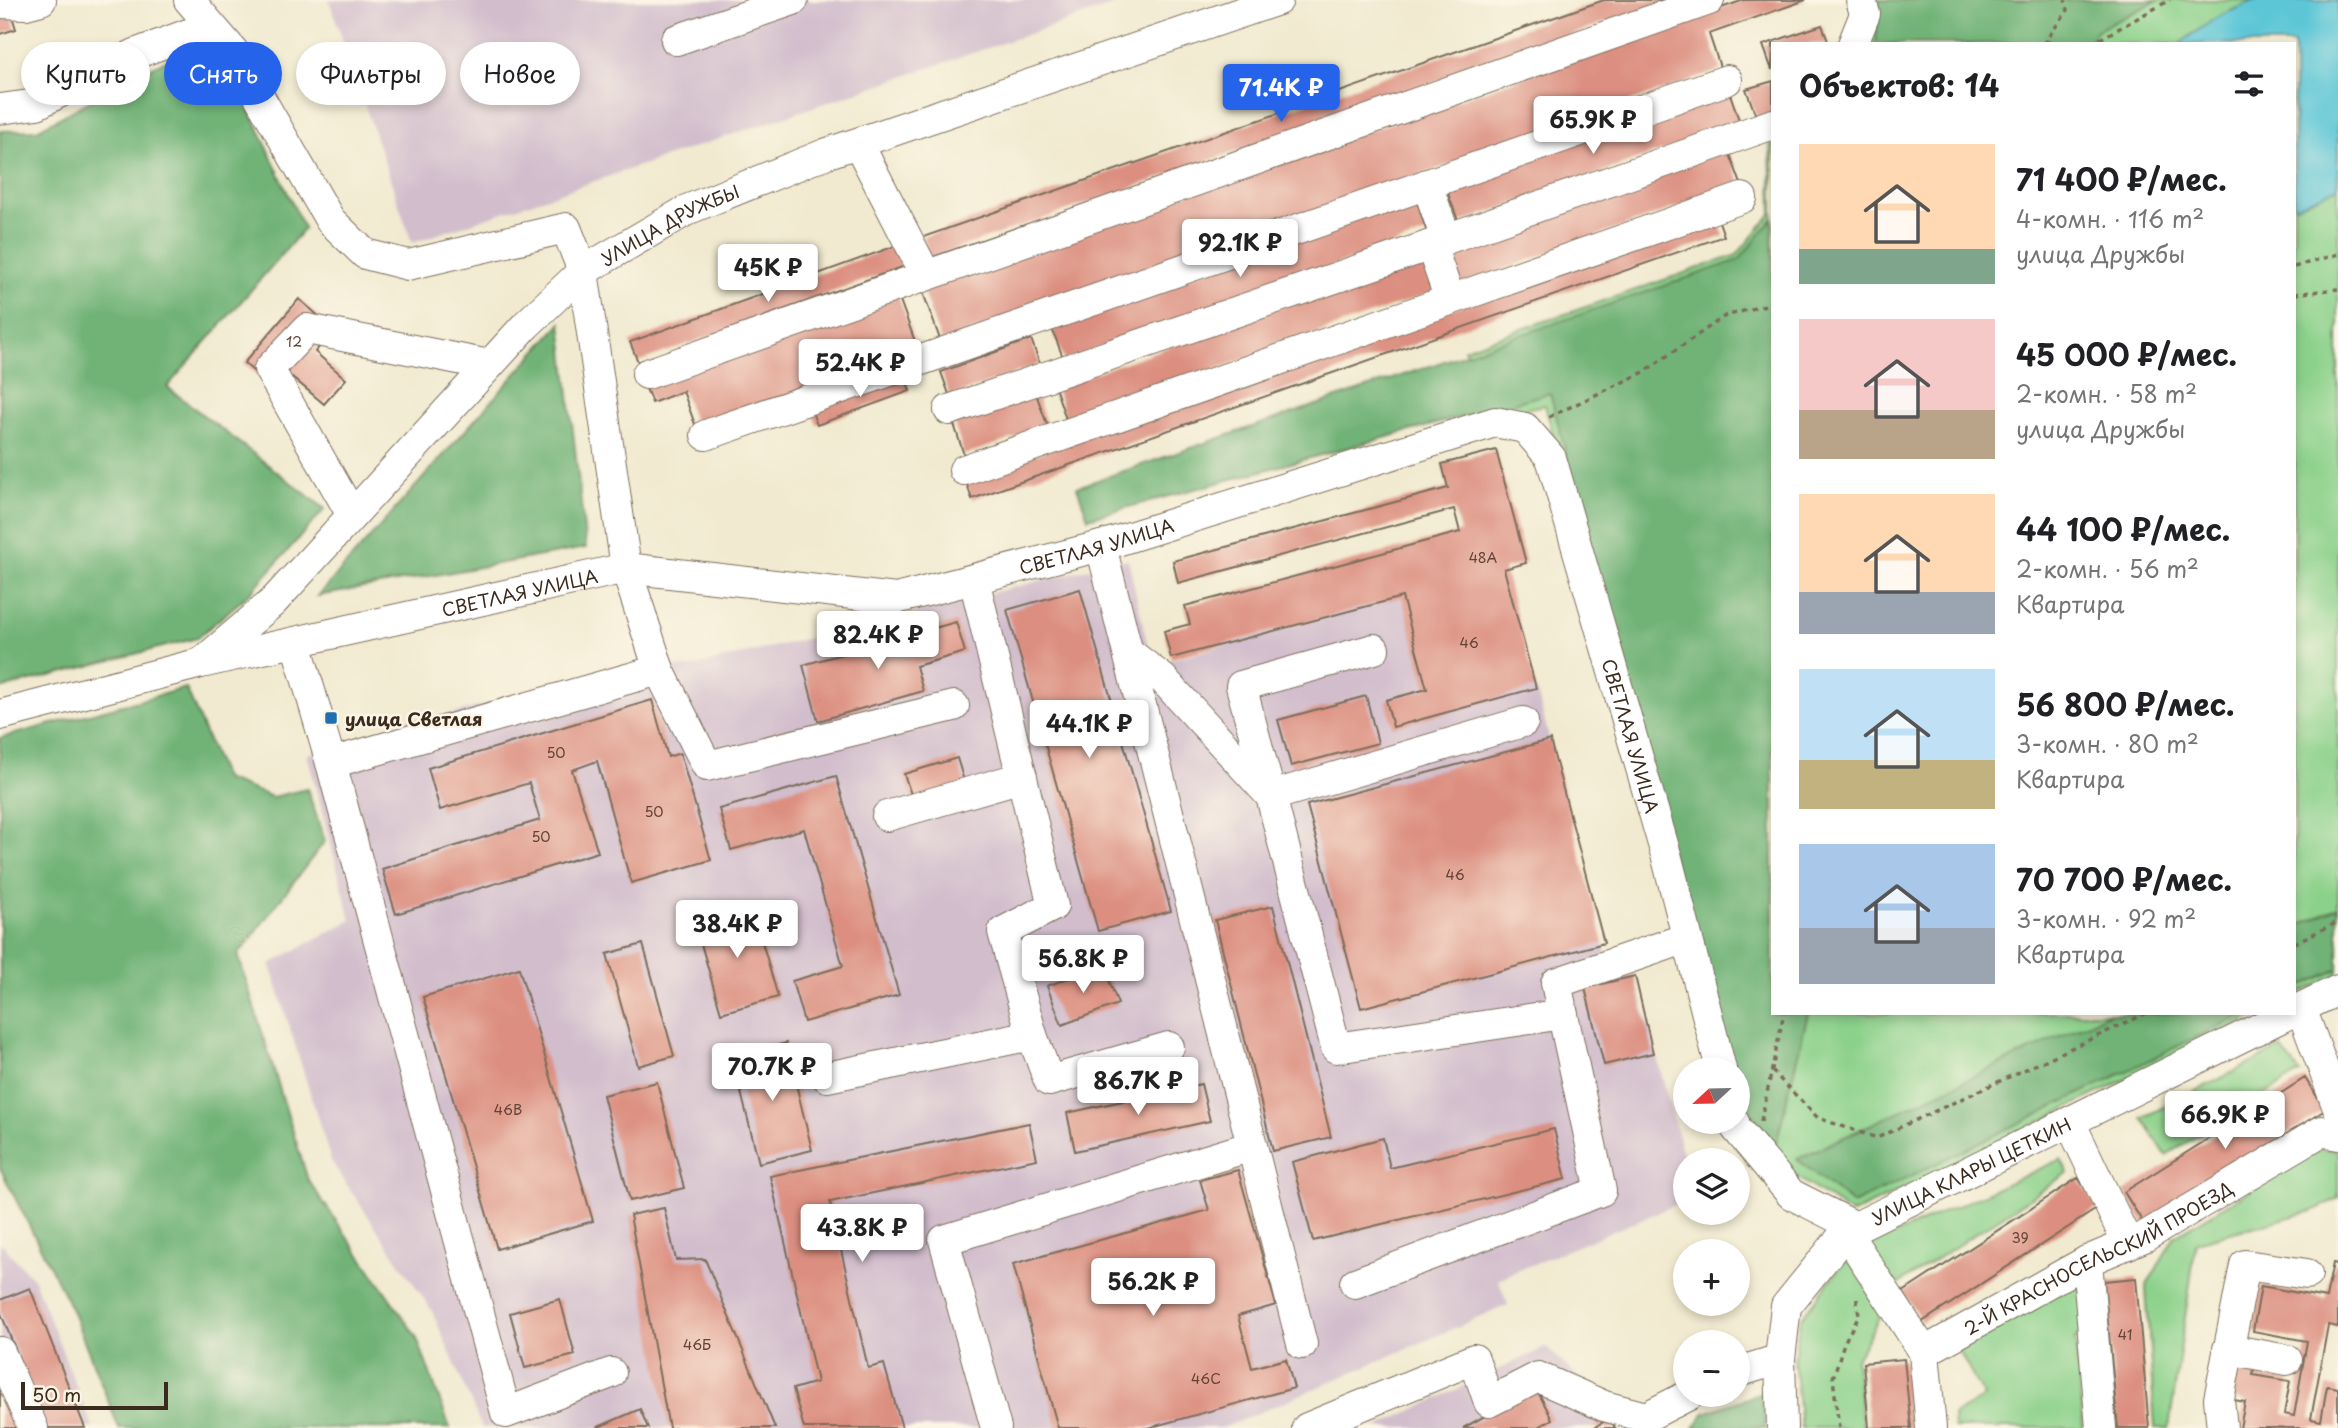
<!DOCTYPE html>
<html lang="ru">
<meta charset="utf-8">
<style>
:root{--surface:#fff;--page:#f6f6f6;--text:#202124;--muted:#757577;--accent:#2563eb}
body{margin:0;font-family:"Playpen Sans",sans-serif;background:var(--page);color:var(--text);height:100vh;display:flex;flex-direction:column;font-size:26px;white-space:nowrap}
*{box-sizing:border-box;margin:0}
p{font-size:23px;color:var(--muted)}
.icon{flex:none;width:38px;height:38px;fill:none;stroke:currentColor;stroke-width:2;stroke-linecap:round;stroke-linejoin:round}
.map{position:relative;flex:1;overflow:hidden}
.drawer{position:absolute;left:1771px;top:42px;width:525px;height:973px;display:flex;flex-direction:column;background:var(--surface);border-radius:0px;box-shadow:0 4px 10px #0003}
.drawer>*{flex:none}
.top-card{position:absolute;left:21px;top:42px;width:665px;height:63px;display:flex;gap:14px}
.needle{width:46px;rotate:248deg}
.controls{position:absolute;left:1673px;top:1057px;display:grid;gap:14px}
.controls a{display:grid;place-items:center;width:77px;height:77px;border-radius:50%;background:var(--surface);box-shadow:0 4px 10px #0003;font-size:35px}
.scale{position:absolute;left:21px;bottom:18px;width:147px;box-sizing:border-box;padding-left:7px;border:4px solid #3b2a1e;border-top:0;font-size:19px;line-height:24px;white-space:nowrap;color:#3b2a1e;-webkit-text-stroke:5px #fcf5e5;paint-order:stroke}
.price{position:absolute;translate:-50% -60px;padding:0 16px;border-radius:7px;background:#fff;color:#222;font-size:23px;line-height:46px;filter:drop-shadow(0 2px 4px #0008)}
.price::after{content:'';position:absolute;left:50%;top:42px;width:21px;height:16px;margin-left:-10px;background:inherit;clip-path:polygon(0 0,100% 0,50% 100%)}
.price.current{background:var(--accent);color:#fff}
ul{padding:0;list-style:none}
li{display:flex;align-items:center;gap:21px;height:175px;padding:0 28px}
li span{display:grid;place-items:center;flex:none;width:196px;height:140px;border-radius:0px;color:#555}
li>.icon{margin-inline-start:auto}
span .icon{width:84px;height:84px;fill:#fffc;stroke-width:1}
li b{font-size:30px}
h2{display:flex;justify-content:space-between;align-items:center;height:84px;padding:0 28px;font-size:30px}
.tag{padding:0 24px;border-radius:32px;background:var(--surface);box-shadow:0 4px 10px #0003;font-size:24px;line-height:63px}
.tag.current{background:var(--accent);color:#fff}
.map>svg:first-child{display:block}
.industrial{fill:#d1bdcc}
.green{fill:#8cd18b;stroke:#647e54;stroke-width:2}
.forest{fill:#71b377;stroke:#566e4a;stroke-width:2}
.water{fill:#5cc6d7;stroke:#4c787a;stroke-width:2}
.building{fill:#dc8f80}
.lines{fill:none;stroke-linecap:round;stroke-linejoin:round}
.minor-casing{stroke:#7b6d5c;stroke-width:32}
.path{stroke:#7b6d5c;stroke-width:3.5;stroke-dasharray:5 5;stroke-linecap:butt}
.minor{stroke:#fff;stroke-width:30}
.poi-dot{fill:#1f6fb2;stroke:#fcf5e5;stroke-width:2.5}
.labels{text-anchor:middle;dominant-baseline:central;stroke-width:5;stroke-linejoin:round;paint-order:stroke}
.number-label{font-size:14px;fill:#634336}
.street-label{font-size:18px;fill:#3b2a1e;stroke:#fcf5e5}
.poi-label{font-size:18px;font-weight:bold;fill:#3b2a1e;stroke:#fcf5e5;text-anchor:start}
</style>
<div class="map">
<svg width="2338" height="1428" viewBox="0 0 2338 1428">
<rect width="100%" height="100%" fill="#fcf5e5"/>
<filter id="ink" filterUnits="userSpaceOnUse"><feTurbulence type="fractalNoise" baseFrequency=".0143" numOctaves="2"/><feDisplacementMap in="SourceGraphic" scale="14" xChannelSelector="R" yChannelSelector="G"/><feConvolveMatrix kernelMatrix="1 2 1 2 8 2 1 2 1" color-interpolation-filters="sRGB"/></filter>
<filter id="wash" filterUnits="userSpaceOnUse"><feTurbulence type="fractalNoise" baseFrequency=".00686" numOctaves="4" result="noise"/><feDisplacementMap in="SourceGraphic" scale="28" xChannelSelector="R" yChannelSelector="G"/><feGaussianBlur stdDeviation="1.57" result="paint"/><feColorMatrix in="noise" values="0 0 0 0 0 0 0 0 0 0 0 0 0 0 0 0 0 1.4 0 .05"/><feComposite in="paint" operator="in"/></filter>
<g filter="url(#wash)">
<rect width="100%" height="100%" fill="#f1ead0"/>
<path class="industrial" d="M329 0H1129L412 243Z
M1128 559 1160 699 1169 660 1504 569 1604 943 1610 982 1635 976 1685 1162V1201L1498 1279 1508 1305 1223 1428H482L432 1311 331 1161 270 964 351 920 307 754 611 670 692 667Z
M0 1242 34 1280 93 1428H0Z
M1546 1347 1631 1428H1375Z"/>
<path class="green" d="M1872 0H2338V975L2294 996V44H1870Z
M1773 132V1013H2260L1852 1214 1774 1161 1738 1109V1069H1725L1545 405 1493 415 1464 349 1737 255 1772 213 1770 133Z
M2281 1048 2300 1073 2166 1155 2142 1118Z
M2321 1148 2338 1151V1198L2313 1211 2196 1242 2169 1428H2155L2146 1287 2175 1236Z
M2061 1159 2068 1173 1897 1285 1856 1359 1863 1428H1801L1794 1360 1800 1320 1843 1264 1867 1247Z
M2082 1269 2086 1338 2075 1339 2083 1428H1954L1953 1415 1984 1397 1953 1340Z"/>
<path class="forest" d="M1878 0H2158L2096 31 2089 44H1876Z
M184 50 213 56 237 81 304 229 167 387 325 509 249 594 197 638 0 689V131L37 130Z
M1773 218V1013H1808L1776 1144 1738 1099V1069H1728L1550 393 1088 518 1077 487 1739 260Z
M561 323 586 548 318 596Z
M186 688 224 779 272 797 307 789 325 841 238 955 308 1180 416 1336 450 1428H119L71 1308 0 1168V738Z
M2338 907V969L2294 990V928Z
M2110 1013H2246L1853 1204 1797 1159Z
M1761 1393 1766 1428H1694L1704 1413Z"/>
<path class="water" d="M2255 0H2338V187L2294 207V44H2179L2217 17Z"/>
<g id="blocks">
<path class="building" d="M1604 0H1670L930 258 923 237Z
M1744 0H1806L1709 34 1721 70 941 342 921 287Z
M9 6 16 29 0 34V9Z
M1822 25 1829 44H1773L1772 70 1763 45Z
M1773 81V120L1759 124 1746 89Z
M1728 88 1740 123 1459 223 1446 188Z
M1728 149 1741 184 1457 286 1444 250Z
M1416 198 1427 233 1064 360 1051 326Z
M1717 216 1724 236 972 499 965 479Z
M898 245 905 266 638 362 630 342Z
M1424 257 1436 291 1067 422 1055 387Z
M897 292 917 347 697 430 683 391 652 403 645 386Z
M299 299 334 329 315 352 346 379 324 404 292 377 278 393 244 363Z
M1031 339 1040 364 950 397 941 372Z
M904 373 910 391 817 425 810 407Z
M1035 391 1048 427 964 455 952 418Z
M1496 450 1526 563 1504 569 1536 688 1393 727 1386 700 1427 689 1402 597 1171 658 1164 631 1190 624 1185 606 1460 532 1454 509 1178 583 1173 561 1448 488 1442 464Z
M1080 589 1171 911 1098 931 1007 610Z
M956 622 965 652 916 666 923 691 818 721 803 665Z
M1366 696 1378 743 1291 766 1278 720Z
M652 700 668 757 680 753 711 860 631 883 597 761 572 770 598 852 396 914 382 869 540 820 529 783 440 810 428 768Z
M1550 740 1604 943 1361 1008 1307 805Z
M957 758 965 784 913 800 904 774Z
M836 776 899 995 804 1022 792 981 843 966 804 829 731 850 719 809Z
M1273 906 1331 1137 1273 1151 1215 920Z
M752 907 778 997 721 1013 695 923Z
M643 944 674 1056 638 1066 607 954Z
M1103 965 1118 1004 1062 1025 1047 986Z
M519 968 593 1221 497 1249 423 997Z
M1635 976 1653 1053 1604 1065 1585 988Z
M786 1043 812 1150 759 1163 732 1057Z
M2305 1078 2325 1110 2144 1224 2124 1192Z
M657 1082 684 1188 630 1201 603 1095Z
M1201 1084 1210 1121 1075 1151 1067 1113Z
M1029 1123 1037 1159 830 1202 868 1368 884 1364 902 1428H804L793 1389 817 1382 770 1176Z
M1554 1129 1566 1179 1313 1241 1292 1162 1383 1138 1390 1168Z
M1238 1170 1276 1305 1238 1316 1252 1368 1286 1359 1294 1388 1148 1428H1058L1013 1264 1209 1210 1200 1180Z
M2078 1178 2098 1208 1922 1322 1903 1292Z
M664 1208 676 1260 705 1259 775 1428H669L630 1215Z
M2333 1263 2338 1264V1327L2328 1325 2311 1419 2321 1421 2327 1386 2338 1388V1428H2240L2245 1402 2229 1399 2235 1365 2254 1368 2253 1375 2290 1381 2284 1414 2294 1416 2307 1341 2253 1331 2261 1286 2326 1298Z
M2136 1278 2149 1428H2118L2104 1281Z
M30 1288 85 1428H47L0 1311V1300Z
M560 1299 575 1355 525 1368 510 1313Z
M1904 1359 1911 1428H1869L1863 1363Z
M0 1374 22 1428H0Z
M1536 1388 1552 1419 1537 1428H1463Z
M640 1409 648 1428H596Z
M1610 1418 1615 1428H1593Z"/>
</g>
</g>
<g filter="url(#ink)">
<use href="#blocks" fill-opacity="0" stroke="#7b6d5c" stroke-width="2"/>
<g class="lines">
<g class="minor-casing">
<g id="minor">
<path d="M189 0 233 51 330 220 365 254 408 265 566 228 583 271 626 568 659 670 331 763 296 643"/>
<path d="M0 3 26 4 41 0"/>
<path d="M676 40 793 0"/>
<path d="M1853 44 1865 14 1861 0"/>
<path d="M0 109 37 104 135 54 188 34 230 49"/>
<path d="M858 143 926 275"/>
<path d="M1427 184 1446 239 1431 245 1450 300 1742 198"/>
<path d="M1446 239 1773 124"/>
<path d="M647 374 1709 0"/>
<path d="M949 410 1431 245"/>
<path d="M706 435 1727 80"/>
<path d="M964 470 1450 300"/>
<path d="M352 515 269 369 307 329 489 365"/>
<path d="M1101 546 1302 1344"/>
<path d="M1128 652 1163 679 1268 793"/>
<path id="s1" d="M205 660 273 602 526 325 583 271 689 209 825 154 1278 0"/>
<path d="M659 670 707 766 954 706"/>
<path id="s2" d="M0 715 201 663 626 568 896 599 1101 546 1495 422 1525 428 1551 458 1667 858 1721 1069"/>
<path d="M1523 722 1271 796 1336 1048 1563 1014"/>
<path d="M331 763 506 1413 611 1373"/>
<path d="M1271 796 1241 686 1374 649"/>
<path d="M887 816 1022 777"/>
<path d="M2301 1008 2338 1108"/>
<path d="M2294 1011 2338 990"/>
<path d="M1032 1035 1049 1081 1169 1047"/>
<path d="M827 1077 1032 1035 1003 932 1053 906 974 579"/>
<path d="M1734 1122 1736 1128 1791 1194 1856 1227"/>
<path d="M2070 1122 2128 1244"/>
<path d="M1846 1232 1924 1352 1931 1428"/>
<path d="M2087 1261 2101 1428"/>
<path d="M1355 1283 1601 1191 1556 983 1687 938"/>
<path d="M2228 1349 2287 1360"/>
<path d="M0 1352 33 1428"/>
<path id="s3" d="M1924 1352 2087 1261 2144 1237 2322 1131 2338 1135"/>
<path d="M1738 1372 1780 1359"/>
<path d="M996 1428 944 1240 1252 1146"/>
<path d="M1307 1428 1474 1359 1489 1402 1538 1377 1604 1406 1646 1417 1689 1395"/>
<path id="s4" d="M1782 1428 1780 1359 1786 1306 1846 1232 2290 1013"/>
<path d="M2222 1428 2219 1399 2245 1265 2307 1274"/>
</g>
</g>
<path class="path" d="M2045 41 2060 44
M2043 44 2068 10 2065 0
M2091 44 2170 0
M2294 267 2338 254
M2294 294 2338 289
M1549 417 1644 372 1725 316 1773 303
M2294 943 2338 922
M1772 1071 1818 1118 1877 1138 2147 1013
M1761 1121 1784 1013
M1839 1428 1833 1378 1844 1343 1859 1315 1856 1294"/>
<use href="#minor" class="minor"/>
</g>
</g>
<rect class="poi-dot" x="324" y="711" width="14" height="14" rx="3.5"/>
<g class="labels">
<g class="number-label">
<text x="294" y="341">12</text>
<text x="1483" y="557">48А</text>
<text x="1469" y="642">46</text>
<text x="556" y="752">50</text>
<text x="654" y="811">50</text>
<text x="541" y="836">50</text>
<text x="1455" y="874">46</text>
<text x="508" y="1109">46В</text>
<text x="2020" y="1237">39</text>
<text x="2125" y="1334">41</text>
<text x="697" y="1344">46Б</text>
<text x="1206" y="1378">46С</text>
</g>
<g class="street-label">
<text stroke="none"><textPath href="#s1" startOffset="642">УЛИЦА ДРУЖБЫ</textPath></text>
<text stroke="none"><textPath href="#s2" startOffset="1122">СВЕТЛАЯ УЛИЦА</textPath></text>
<text stroke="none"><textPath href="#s2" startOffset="534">СВЕТЛАЯ УЛИЦА</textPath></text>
<text stroke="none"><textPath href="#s2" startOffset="1899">СВЕТЛАЯ УЛИЦА</textPath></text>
<text stroke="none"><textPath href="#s4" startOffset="357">УЛИЦА КЛАРЫ ЦЕТКИН</textPath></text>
<text stroke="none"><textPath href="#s3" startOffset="198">2-Й КРАСНОСЕЛЬСКИЙ ПРОЕЗД</textPath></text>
</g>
<g class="poi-label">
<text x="345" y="718">улица Светлая</text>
</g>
</g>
</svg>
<div class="controls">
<a><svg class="needle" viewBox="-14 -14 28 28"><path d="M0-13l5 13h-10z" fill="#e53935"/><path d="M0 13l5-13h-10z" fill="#757577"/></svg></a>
<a><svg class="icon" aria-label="layers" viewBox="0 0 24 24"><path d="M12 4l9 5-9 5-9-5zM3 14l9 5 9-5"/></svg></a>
<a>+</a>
<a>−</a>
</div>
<div class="scale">50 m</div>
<b class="price current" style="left:1281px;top:124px">71.4K ₽</b>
<b class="price" style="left:1593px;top:156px">65.9K ₽</b>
<b class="price" style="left:1240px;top:279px">92.1K ₽</b>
<b class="price" style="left:768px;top:304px">45K ₽</b>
<b class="price" style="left:860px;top:399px">52.4K ₽</b>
<b class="price" style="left:878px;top:671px">82.4K ₽</b>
<b class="price" style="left:1089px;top:760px">44.1K ₽</b>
<b class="price" style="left:737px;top:960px">38.4K ₽</b>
<b class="price" style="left:1083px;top:995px">56.8K ₽</b>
<b class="price" style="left:772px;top:1103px">70.7K ₽</b>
<b class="price" style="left:1138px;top:1117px">86.7K ₽</b>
<b class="price" style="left:2225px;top:1151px">66.9K ₽</b>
<b class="price" style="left:862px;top:1264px">43.8K ₽</b>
<b class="price" style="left:1153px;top:1318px">56.2K ₽</b>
<div class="top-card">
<a class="tag">Купить</a>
<a class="tag current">Снять</a>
<a class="tag">Фильтры</a>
<a class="tag">Новое</a>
</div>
<section class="drawer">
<h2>Объектов: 14<svg class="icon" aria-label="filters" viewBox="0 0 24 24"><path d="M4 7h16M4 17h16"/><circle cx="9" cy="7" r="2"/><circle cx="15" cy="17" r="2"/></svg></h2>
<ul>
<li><span style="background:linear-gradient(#ffd9b3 75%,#7fa58c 0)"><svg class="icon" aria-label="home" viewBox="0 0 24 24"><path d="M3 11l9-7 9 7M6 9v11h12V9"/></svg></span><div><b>71 400 ₽/мес.</b><p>4-комн. · 116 m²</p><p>улица Дружбы</p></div></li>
<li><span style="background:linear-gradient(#f6c9c9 65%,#b9a48a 0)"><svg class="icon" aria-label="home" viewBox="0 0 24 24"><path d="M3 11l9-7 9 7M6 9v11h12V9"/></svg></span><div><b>45 000 ₽/мес.</b><p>2-комн. · 58 m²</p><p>улица Дружбы</p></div></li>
<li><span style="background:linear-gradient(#ffd9b3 70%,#9aa5b1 0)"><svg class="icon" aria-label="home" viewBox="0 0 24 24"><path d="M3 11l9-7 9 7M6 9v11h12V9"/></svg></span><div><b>44 100 ₽/мес.</b><p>2-комн. · 56 m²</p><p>Квартира</p></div></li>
<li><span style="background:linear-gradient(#bfe0f5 65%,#c2b280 0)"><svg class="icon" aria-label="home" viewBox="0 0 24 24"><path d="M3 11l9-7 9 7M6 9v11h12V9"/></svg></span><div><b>56 800 ₽/мес.</b><p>3-комн. · 80 m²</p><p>Квартира</p></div></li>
<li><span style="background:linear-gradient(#a9c7e8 60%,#9aa5b1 0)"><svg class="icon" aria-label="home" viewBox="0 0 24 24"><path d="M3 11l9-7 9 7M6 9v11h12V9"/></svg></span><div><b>70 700 ₽/мес.</b><p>3-комн. · 92 m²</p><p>Квартира</p></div></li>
</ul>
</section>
</div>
